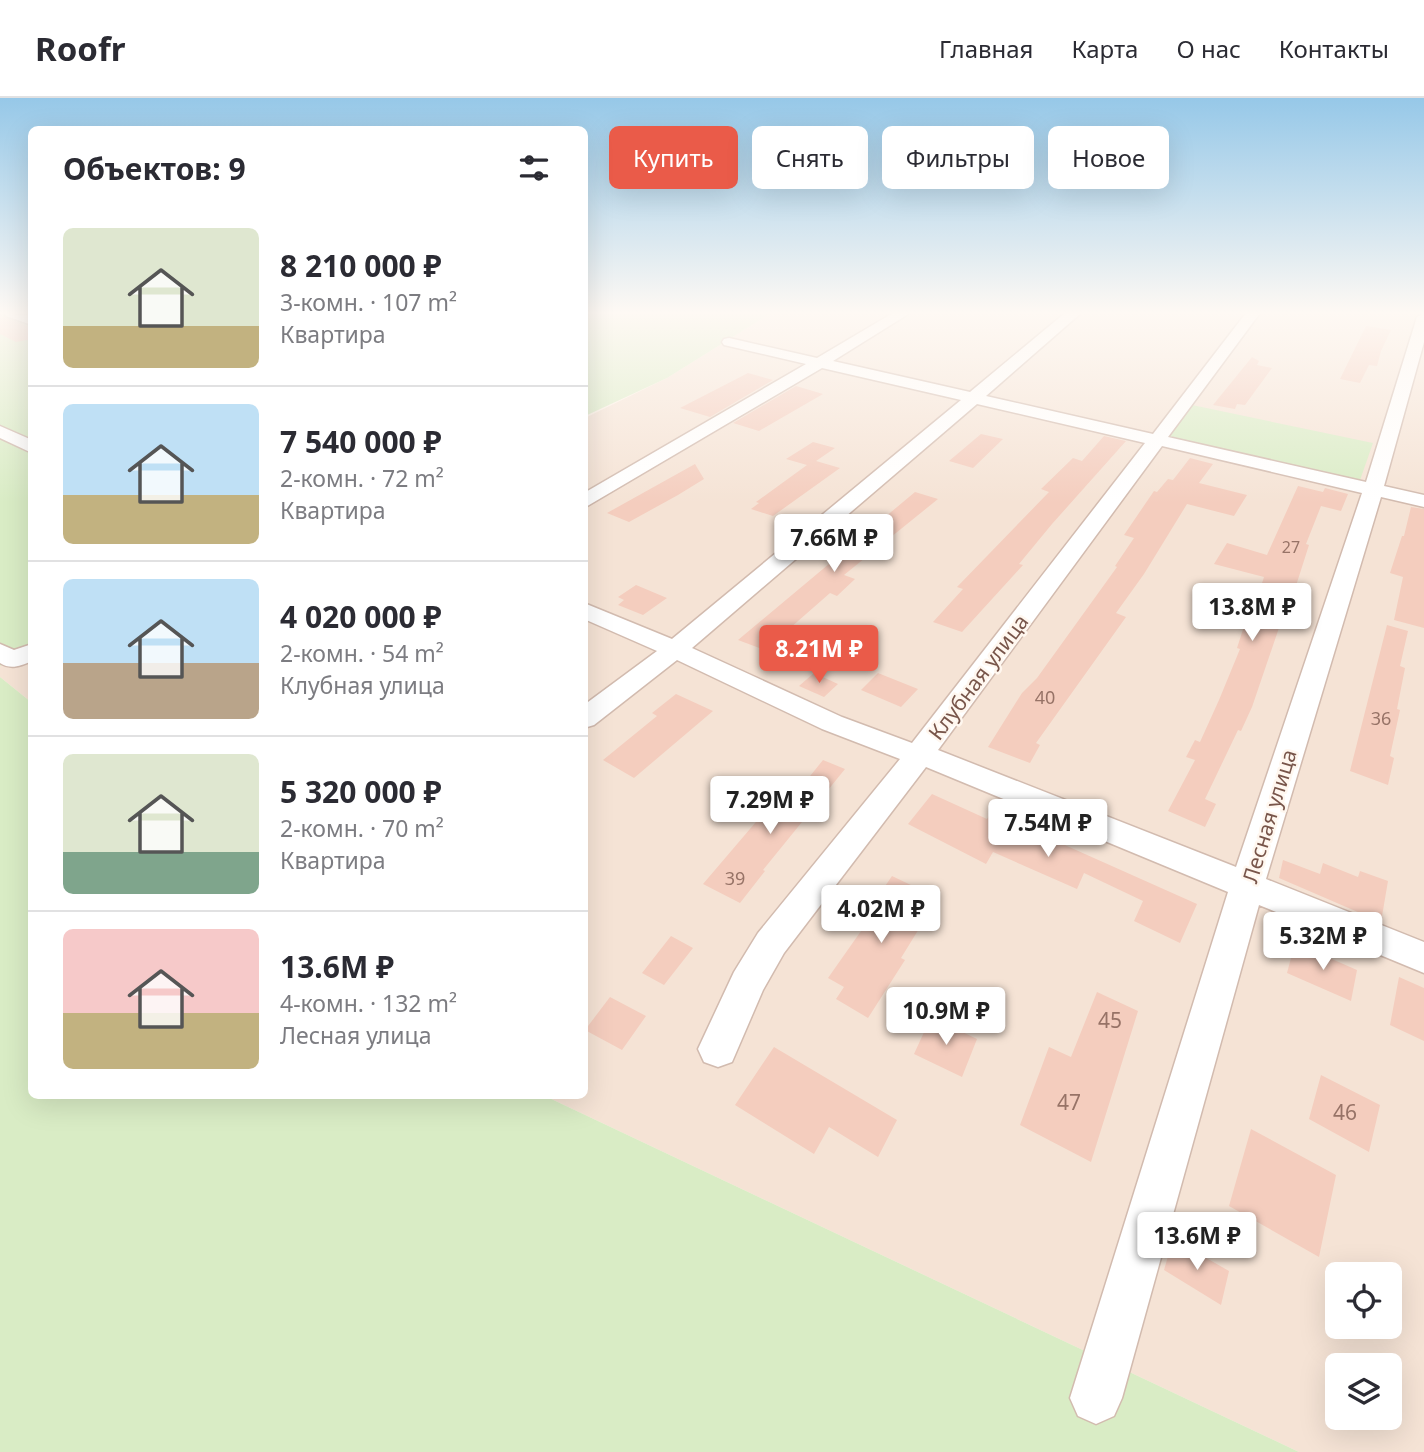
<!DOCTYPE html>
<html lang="ru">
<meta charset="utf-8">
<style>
:root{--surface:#fff;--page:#f7f7f7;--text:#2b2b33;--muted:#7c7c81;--line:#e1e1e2;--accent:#ea5b49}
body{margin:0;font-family:"Noto Sans",sans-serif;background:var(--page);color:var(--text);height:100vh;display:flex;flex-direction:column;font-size:26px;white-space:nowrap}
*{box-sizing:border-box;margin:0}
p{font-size:23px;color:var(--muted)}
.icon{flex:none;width:38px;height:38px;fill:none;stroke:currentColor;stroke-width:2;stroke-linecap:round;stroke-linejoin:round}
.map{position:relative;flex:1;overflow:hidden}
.side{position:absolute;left:28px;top:28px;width:560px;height:973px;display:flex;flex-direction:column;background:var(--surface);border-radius:10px;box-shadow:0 7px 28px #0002}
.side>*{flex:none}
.top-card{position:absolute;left:609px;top:28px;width:665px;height:63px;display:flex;gap:14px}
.controls{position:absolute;left:1325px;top:1164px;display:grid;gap:14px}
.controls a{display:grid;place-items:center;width:77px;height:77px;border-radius:10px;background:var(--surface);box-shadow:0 7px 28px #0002;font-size:35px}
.price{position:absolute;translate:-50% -60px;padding:0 16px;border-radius:7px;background:#fff;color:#222;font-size:23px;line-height:46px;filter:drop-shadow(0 2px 4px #0008)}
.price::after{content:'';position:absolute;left:50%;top:42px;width:21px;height:16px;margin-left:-10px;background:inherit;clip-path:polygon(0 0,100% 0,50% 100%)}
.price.active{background:var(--accent);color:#fff}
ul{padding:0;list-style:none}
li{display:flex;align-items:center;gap:21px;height:175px;padding:0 35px}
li+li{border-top:2px solid var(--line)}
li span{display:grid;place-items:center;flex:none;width:196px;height:140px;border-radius:10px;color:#555}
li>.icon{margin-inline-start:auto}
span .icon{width:84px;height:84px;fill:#fffc;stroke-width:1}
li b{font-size:30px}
h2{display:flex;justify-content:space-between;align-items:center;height:84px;padding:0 35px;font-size:30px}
.tag{padding:0 24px;border-radius:10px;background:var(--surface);box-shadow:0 7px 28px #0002;font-size:24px;line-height:63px}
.tag.active{background:var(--accent);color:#fff}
header{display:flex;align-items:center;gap:42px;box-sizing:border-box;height:98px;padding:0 35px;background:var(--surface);border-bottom:2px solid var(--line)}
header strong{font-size:33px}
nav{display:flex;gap:38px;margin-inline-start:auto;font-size:24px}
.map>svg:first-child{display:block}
.residential{fill:#f5e3d5;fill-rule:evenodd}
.green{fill:#d9ecc5}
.building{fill:#f4cdbe}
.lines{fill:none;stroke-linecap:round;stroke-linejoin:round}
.minor-casing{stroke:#d2bbaf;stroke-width:3}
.minor{fill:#fff;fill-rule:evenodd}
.labels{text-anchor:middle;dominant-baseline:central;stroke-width:5;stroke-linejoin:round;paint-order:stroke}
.far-number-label{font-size:16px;fill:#977367}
.number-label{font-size:18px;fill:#977367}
.street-label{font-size:21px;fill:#78554a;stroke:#fff7ef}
.near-number-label{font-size:21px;fill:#977367}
</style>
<header>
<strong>Roofr</strong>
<nav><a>Главная</a><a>Карта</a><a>О нас</a><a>Контакты</a></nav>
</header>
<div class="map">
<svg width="1424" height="1354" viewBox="0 0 1424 1354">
<rect width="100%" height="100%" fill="#fdf2e7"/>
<path class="residential" d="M771 215H879L905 220 913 215H1424V1354H1299L545 998H584L585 320 667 280ZM1337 1176H1390V1228H1337ZM1337 1267H1390V1320H1337Z
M31 553V604L0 579V568Z"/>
<path class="green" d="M0 215H32L31 553 0 568Z
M584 215H771L667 280 585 318Z
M1192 307 1373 345 1359 385 1167 341Z
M0 579 31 604 32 998H545L1299 1354H0Z"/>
<path class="building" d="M0 217 32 230V241L16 244 0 236Z
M1366 228 1391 232 1381 253 1377 268 1369 267 1360 285 1340 281Z
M1252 259 1259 263 1257 267 1272 270 1245 307 1237 306 1235 311 1213 307Z
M748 275 773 282 710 319 680 310Z
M796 288 823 296 759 333 733 325Z
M981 336 1003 341 973 370 949 363Z
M1104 338 1126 343 1052 426 1019 466 1023 467 962 534 933 524 963 491 957 489 1049 394 1041 391 1073 360 1082 363Z
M813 344 835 350 816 363 840 370 773 418 751 411 759 405 756 404 807 367 786 361Z
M1190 360 1213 366 1199 385 1247 397 1234 418 1187 406 1144 476 1116 515 1126 519 1036 645 1040 647 1030 665 988 649 1022 595 1037 580 1117 469 1115 468 1134 440 1124 437 1154 393 1157 394 1168 381 1173 382Z
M695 366 704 381 678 397 629 424 607 415Z
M1298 388 1323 394 1325 390 1348 396 1341 413 1321 408 1306 446 1309 447 1286 519 1283 518 1252 609 1241 633 1238 632 1205 701 1216 706 1205 729 1168 713 1195 662 1186 659 1195 642 1200 644 1219 602 1240 551 1237 550 1245 525 1249 526 1264 479 1214 466 1227 445 1267 457Z
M915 394 938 401 844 477 855 481 837 498 830 495 765 552 738 542Z
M1411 409 1424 411V530L1394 522 1403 479 1390 475 1402 438H1404Z
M636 487 667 500 643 517 618 507 624 502 618 499Z
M1387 527 1408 533 1400 568 1405 570 1397 611 1400 612 1390 658 1394 660 1388 687 1350 673Z
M814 575 838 586 824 599 799 588Z
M878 575 918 591 901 609 861 592Z
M676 596 713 613 634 680 603 662 657 618 652 615Z
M823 662 845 671 763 772 765 773 740 805 703 786 778 698 790 703Z
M932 696 987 721 999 702 1018 710 1011 723 1197 806 1180 845 1134 823 1143 803 1084 775 1077 791 993 754 986 766 908 726Z
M1283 762 1320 776 1323 765 1358 779 1360 773 1388 783 1381 824 1279 780Z
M892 778 938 800 901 860 905 862 868 920 836 901 844 889 828 880 873 816 868 813Z
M671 838 693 850 664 887 642 875Z
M1295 845 1357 872 1351 903 1287 875Z
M1399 879 1424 890V943L1390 927Z
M1097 894 1138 913 1091 1064 1020 1027 1049 949 1071 959Z
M610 899 646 918 622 952 585 932Z
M931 919 977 941 962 979 914 956Z
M774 949 897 1022 878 1059 829 1029 814 1056 735 1007Z
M1321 977 1380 1007 1369 1054 1309 1021Z
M1251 1031 1336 1077 1319 1159 1229 1108Z
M1173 1141 1229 1173 1221 1207 1164 1172Z"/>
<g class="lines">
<g class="minor-casing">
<path id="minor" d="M4 215 32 218V227L6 218Z
M893 215H910L833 263 970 294 1065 215H1081L986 298 1153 336 1246 215H1260L1168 339 1366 384 1417 219 1424 215V244L1384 388 1424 397V409L1381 399 1266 781 1424 844V875L1259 807 1122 1300 1114 1318 1096 1326 1078 1318 1070 1300 1228 794 926 669 784 855 763 892 732 964 718 969 704 964 698 951 734 874 758 835 900 661 822 631 677 562 594 627 584 630V607L657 553 584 521V505L672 541 961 302 822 270 584 410V395L806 266 724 247 722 244 724 241 729 240 817 260ZM977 306 1145 345 912 645 842 619 692 550ZM1162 348 1362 395 1236 769 938 652Z
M0 328 32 342V355L0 340Z
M0 546 14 552 32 546V563C20 568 11 572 0 565Z"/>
</g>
<use href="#minor" class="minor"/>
</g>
<linearGradient id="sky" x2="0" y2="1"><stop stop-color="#96c8e8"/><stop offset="0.53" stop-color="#fef9f4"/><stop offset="1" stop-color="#fef9f4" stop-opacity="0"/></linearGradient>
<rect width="1424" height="405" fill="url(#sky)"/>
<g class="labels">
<g class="far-number-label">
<text x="1291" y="449">27</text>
</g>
<g class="number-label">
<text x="1045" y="599">40</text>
<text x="1381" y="620">36</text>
<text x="735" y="780">39</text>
</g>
<g class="street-label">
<text transform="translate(978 579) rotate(-53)">Клубная улица</text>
<text transform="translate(1269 718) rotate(-73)">Лесная улица</text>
</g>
<g class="near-number-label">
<text x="1110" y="922">45</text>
<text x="1069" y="1004">47</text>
<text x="1345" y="1014">46</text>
</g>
</g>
</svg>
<div class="controls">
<a><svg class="icon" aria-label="locate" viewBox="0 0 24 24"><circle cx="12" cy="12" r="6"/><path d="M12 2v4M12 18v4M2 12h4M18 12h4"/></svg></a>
<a><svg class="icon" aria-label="layers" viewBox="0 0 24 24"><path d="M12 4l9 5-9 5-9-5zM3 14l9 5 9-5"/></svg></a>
</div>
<b class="price" style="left:834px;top:476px">7.66M ₽</b>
<b class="price" style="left:1252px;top:545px">13.8M ₽</b>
<b class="price active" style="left:819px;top:587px">8.21M ₽</b>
<b class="price" style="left:770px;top:738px">7.29M ₽</b>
<b class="price" style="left:1048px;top:761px">7.54M ₽</b>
<b class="price" style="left:881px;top:847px">4.02M ₽</b>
<b class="price" style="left:1323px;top:874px">5.32M ₽</b>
<b class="price" style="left:946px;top:949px">10.9M ₽</b>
<b class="price" style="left:1197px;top:1174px">13.6M ₽</b>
<div class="top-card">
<a class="tag active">Купить</a>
<a class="tag">Снять</a>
<a class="tag">Фильтры</a>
<a class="tag">Новое</a>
</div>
<section class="side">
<h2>Объектов: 9<svg class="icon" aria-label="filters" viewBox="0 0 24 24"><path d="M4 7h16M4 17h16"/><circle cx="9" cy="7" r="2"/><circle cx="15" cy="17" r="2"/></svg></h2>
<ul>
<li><span style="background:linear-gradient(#dfe7d0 70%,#c2b280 0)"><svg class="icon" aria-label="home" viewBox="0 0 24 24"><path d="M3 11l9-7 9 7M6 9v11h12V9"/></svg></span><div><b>8 210 000 ₽</b><p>3-комн. · 107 m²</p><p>Квартира</p></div></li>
<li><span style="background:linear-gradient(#bfe0f5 65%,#c2b280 0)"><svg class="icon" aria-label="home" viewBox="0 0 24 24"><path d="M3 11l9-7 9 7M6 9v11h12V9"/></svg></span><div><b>7 540 000 ₽</b><p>2-комн. · 72 m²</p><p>Квартира</p></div></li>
<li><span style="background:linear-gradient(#bfe0f5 60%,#b9a48a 0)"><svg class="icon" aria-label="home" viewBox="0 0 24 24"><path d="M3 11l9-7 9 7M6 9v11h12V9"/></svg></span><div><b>4 020 000 ₽</b><p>2-комн. · 54 m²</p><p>Клубная улица</p></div></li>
<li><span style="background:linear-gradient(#dfe7d0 70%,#7fa58c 0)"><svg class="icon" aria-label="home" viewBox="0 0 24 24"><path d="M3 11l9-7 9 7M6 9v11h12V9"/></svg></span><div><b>5 320 000 ₽</b><p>2-комн. · 70 m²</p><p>Квартира</p></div></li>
<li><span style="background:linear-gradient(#f6c9c9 60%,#c2b280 0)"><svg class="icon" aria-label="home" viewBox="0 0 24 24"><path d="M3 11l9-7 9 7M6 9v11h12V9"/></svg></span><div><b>13.6M ₽</b><p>4-комн. · 132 m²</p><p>Лесная улица</p></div></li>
</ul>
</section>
</div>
